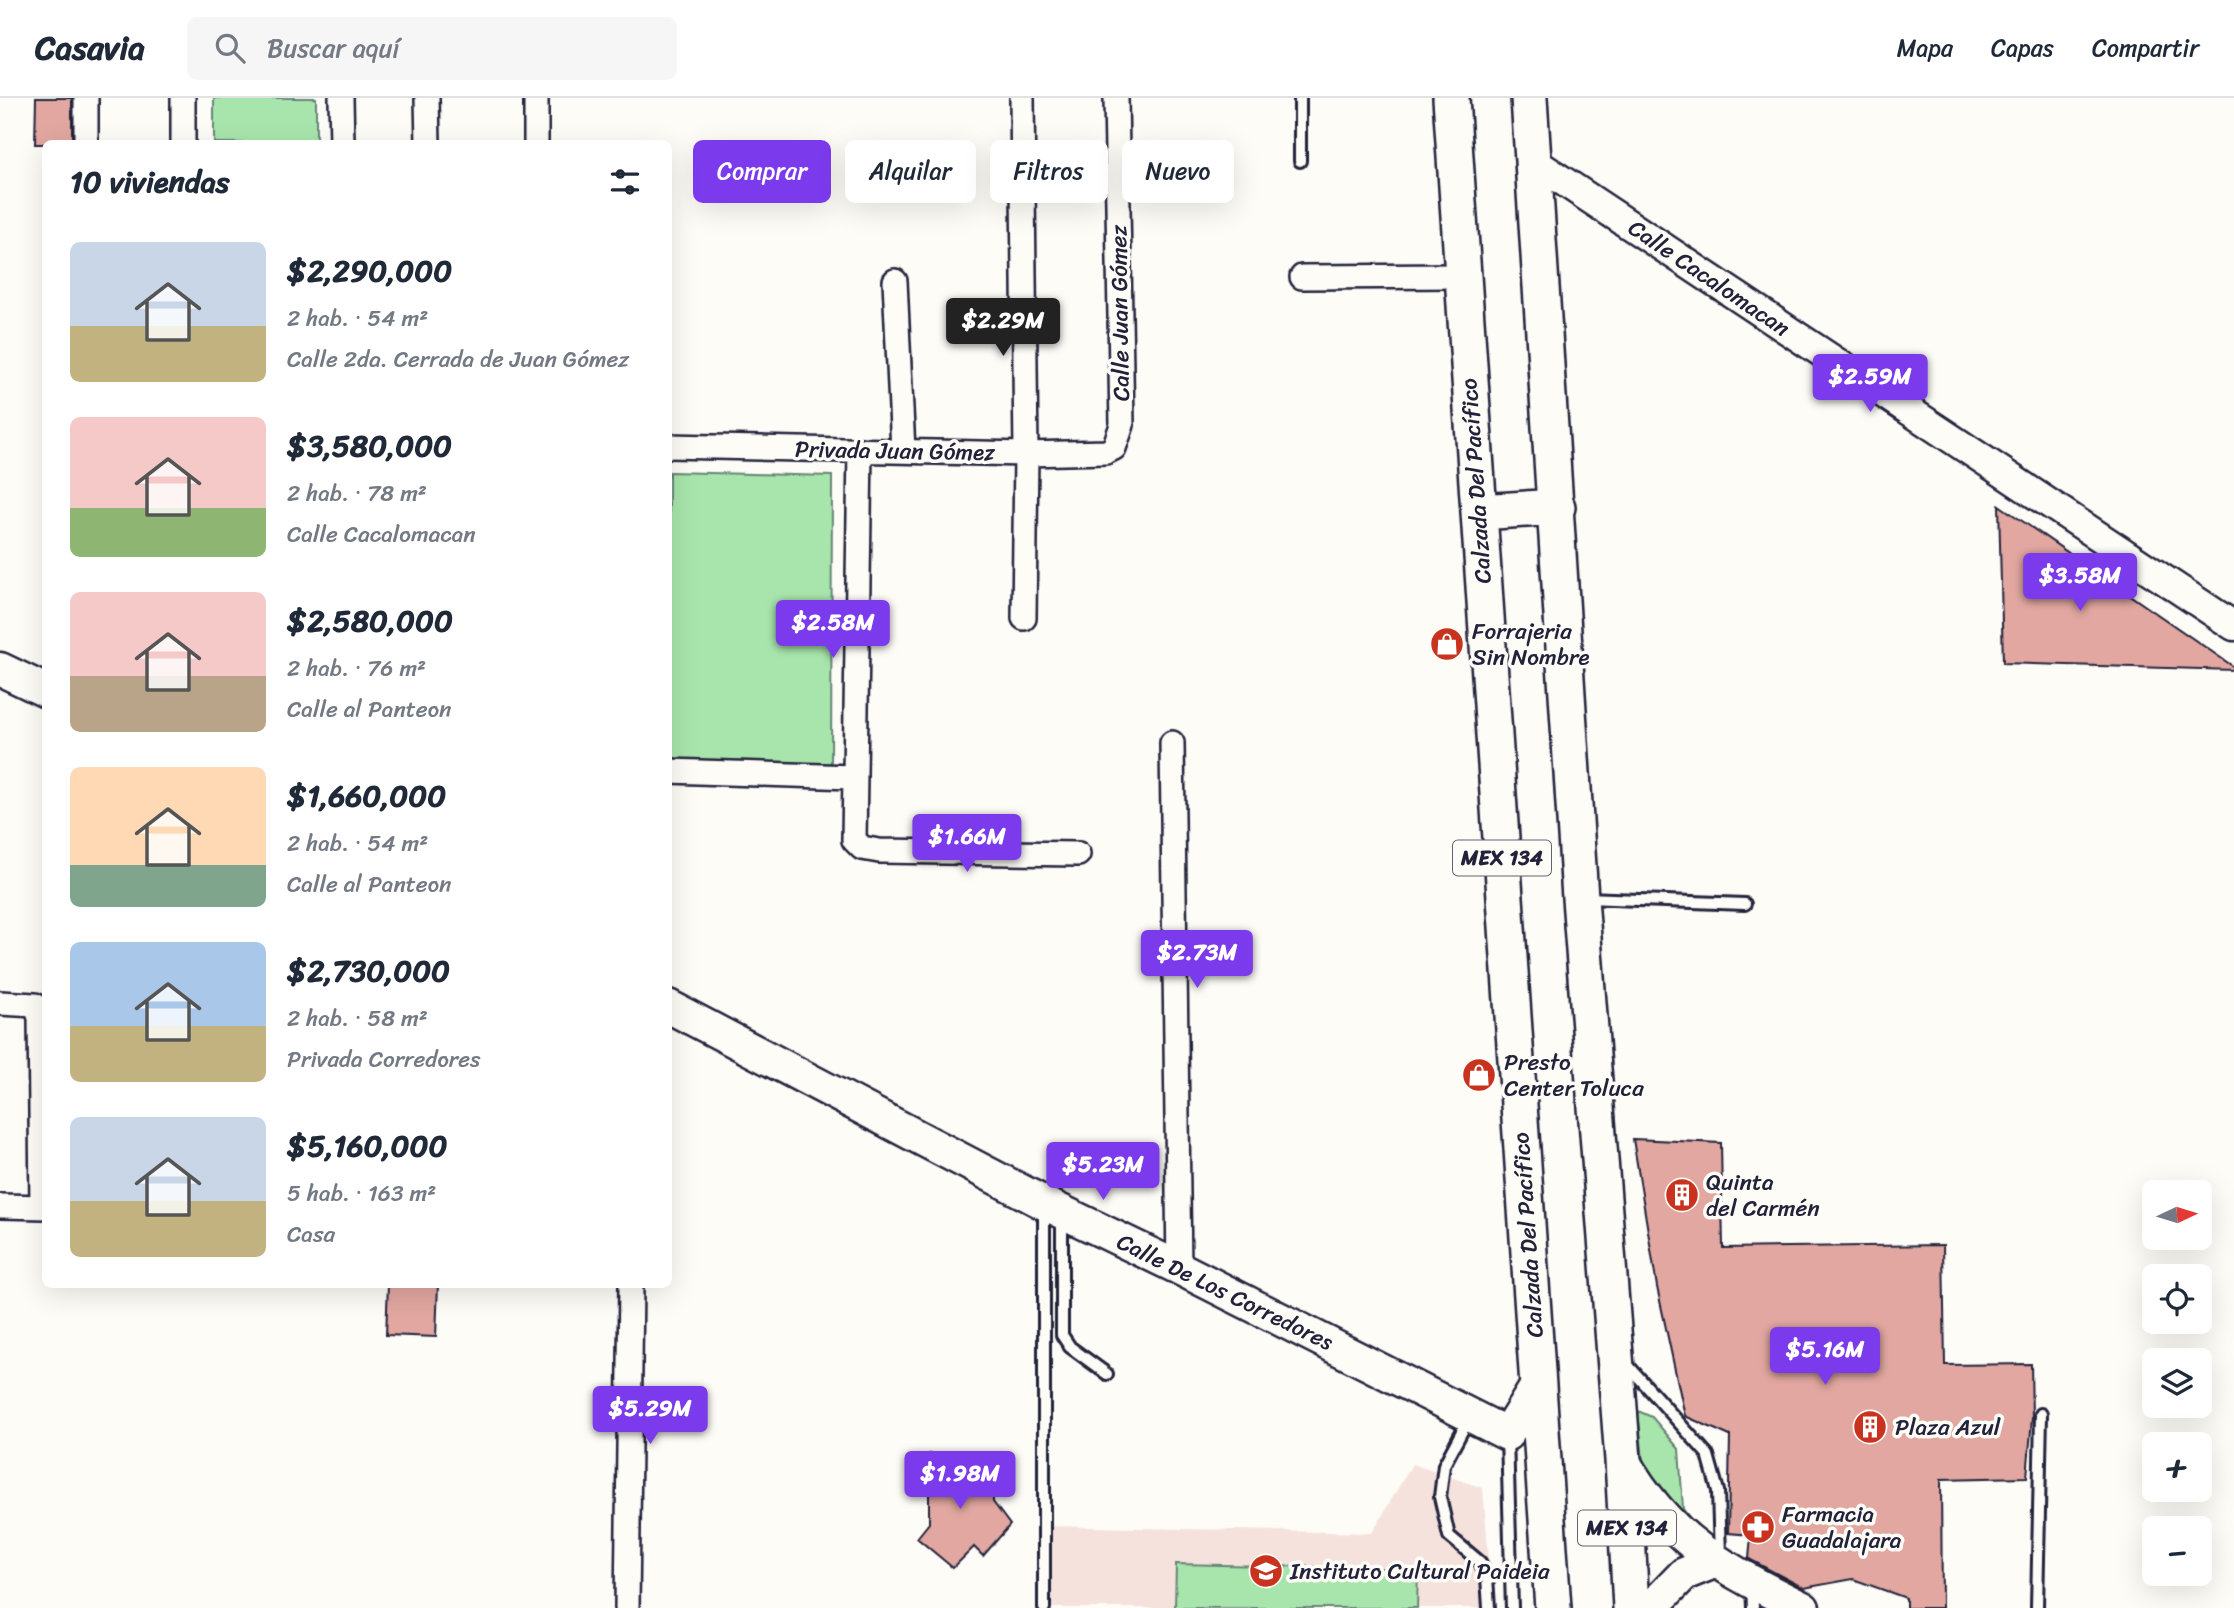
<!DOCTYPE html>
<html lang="es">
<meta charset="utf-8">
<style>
:root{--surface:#fff;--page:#f6f6f7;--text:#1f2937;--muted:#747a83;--line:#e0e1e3;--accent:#7c3aed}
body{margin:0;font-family:Sriracha,sans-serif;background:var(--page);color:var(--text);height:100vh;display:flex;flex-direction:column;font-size:26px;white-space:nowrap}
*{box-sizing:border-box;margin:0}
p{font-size:23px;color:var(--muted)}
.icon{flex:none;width:38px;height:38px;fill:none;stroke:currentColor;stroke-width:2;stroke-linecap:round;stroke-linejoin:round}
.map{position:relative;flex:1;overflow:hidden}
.panel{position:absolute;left:42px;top:42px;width:630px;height:1148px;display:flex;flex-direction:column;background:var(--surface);border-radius:10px;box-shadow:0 7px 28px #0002}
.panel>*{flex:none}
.hud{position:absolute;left:693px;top:42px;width:665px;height:63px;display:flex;gap:14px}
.needle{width:46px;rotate:86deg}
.buttons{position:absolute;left:2142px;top:1082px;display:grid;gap:14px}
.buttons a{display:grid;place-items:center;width:70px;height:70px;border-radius:10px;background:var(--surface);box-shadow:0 7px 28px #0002;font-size:35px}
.price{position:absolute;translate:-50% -60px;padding:0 16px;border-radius:7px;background:var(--accent);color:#fff;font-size:23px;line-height:46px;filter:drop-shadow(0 2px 4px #0008)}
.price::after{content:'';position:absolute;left:50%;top:42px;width:21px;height:16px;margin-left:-10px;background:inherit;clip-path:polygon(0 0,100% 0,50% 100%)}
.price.active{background:#222;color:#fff}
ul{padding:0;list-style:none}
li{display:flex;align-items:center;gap:21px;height:175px;padding:0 28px}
li span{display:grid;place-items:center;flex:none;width:196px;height:140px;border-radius:10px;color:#555}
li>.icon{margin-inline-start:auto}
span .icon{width:84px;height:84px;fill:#fffc;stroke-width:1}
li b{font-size:30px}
h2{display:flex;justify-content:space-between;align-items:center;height:84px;padding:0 28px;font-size:30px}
.chip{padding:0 24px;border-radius:10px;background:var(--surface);box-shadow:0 7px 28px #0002;font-size:24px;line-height:63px}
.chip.active{background:var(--accent);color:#fff}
header{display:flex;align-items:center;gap:42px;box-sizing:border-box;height:98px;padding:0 35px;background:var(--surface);border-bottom:2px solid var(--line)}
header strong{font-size:33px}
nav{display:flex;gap:38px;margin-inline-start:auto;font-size:24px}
.search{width:490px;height:63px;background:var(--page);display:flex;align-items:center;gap:18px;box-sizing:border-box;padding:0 24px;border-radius:10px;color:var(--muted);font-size:26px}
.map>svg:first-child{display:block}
.built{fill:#f5e2dd}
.green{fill:#a8e5ac;stroke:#658474;stroke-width:2}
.building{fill:#e1a7a0;stroke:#22223b;stroke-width:2}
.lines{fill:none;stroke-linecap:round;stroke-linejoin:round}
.service-casing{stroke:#22223b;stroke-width:16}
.minor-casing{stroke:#22223b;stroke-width:28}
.tertiary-casing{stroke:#22223b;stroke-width:33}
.secondary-casing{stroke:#22223b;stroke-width:37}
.primary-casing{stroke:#22223b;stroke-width:40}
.service{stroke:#fdfcf7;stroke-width:10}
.minor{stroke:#fdfcf7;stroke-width:23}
.tertiary{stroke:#fdfcf7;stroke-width:28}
.secondary{stroke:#fdfcf7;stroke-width:32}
.primary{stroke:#fdfcf7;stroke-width:35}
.labels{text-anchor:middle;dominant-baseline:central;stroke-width:7;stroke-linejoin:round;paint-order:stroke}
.shield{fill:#fdfcf7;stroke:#646373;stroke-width:2}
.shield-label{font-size:21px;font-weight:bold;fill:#22223b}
.street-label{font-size:23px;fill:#22223b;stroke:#fdfcf7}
.poi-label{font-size:23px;fill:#22223b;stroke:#fdfcf7;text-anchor:start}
</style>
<header>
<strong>Casavia</strong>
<div class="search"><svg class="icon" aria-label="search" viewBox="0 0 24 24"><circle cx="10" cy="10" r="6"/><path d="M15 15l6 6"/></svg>Buscar aquí</div>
<nav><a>Mapa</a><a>Capas</a><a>Compartir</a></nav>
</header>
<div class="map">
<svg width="2234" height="1510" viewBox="0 0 2234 1510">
<rect width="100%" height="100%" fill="#fdfcf7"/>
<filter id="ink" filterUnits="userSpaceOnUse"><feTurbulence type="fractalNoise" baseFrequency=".0143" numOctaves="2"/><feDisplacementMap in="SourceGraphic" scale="14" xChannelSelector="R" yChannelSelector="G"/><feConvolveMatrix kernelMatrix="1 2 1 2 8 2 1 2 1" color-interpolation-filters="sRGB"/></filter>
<g filter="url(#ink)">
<path class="built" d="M1412 1366 1483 1390 1493 1510H1042V1428L1372 1435Z"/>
<path class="green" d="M214 0H316V45H214Z
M669 374 832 378 831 672H669Z
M1638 1313 1652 1319 1679 1351 1683 1411 1692 1423 1645 1382Z
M1176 1466 1418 1471 1417 1510H1175Z"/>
<path class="building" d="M36 0H72V46H35Z
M1999 407 2234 569V572L2003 565Z
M1633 1041 1721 1045 1723 1150 1943 1147 1945 1267 2031 1266 2032 1320 2027 1379 1941 1381 1942 1510H1906V1500L1853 1481 1804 1490 1749 1461 1751 1437 1728 1435 1730 1338 1685 1318 1657 1189Z
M388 1186H438L436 1239 386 1237Z
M929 1356H954L993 1391V1404L1010 1427 983 1458 974 1449 953 1470 917 1440 929 1425Z"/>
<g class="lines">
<g class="service-casing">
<path id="service" d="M1300 0V63
M1586 800 1745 806
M1044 1108V1510
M1062 1117V1237L1070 1249 1107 1276
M1626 1265 1708 1357 1718 1393 1720 1458
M1469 1320 1444 1367 1440 1399 1449 1438 1480 1464 1487 1479 1489 1510
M1507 1339 1512 1510
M1752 1488 1753 1510
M2037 1510 2041 1316"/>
</g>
<g class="minor-casing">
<path id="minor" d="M86 0V46
M183 0V46
M341 0 342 46
M427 0 428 46
M536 0V46
M1022 0 1026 356 1024 520
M1302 179 1462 178
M895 183 903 353
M668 348 1026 356 1106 354 1114 350 1122 327 1116 0
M860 352 854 742 862 750 879 753 1078 756
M1172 645 1179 1170
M668 673 853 679
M0 905 35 907 40 919 42 1109
M0 1108 46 1109
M627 1510 631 1186"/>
</g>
<g class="tertiary-casing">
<path id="tertiary" d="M1533 63 2234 528"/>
</g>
<g class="secondary-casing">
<path id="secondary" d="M0 571 46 593
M668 908 1044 1105 1179 1170 1507 1336 1538 1286
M1623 1362C1668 1442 1724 1471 1803 1510
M1651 1510 1684 1476 1714 1464"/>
</g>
<g class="primary-casing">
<path id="primary" d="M1451 0 1553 1510
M1529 0 1580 800 1623 1362 1631 1510
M1479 414 1557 409"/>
</g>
<use href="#service" class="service"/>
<use href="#minor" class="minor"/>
<use href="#tertiary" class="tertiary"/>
<use href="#secondary" class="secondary"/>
<use href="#primary" class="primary"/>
</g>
</g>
<defs>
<g id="shop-disc" transform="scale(1.75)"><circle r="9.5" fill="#c8321e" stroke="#fdfcf7"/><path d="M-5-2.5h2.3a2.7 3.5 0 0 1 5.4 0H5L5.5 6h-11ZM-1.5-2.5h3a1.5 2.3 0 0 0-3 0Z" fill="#fff"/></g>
<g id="building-disc" transform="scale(1.75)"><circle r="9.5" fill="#c8321e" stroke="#fdfcf7"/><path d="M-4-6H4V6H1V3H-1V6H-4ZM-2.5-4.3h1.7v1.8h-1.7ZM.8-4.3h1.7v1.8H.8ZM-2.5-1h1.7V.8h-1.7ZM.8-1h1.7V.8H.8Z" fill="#fff"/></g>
<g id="pharmacy-disc" transform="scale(1.75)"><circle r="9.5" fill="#c8321e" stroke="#fdfcf7"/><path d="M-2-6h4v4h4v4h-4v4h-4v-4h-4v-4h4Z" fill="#fff"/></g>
<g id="school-disc" transform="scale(1.75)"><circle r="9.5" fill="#c8321e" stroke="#fdfcf7"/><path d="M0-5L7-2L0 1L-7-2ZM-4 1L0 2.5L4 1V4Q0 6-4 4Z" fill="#fff"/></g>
</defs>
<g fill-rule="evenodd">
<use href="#shop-disc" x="1447" y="546"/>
<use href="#shop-disc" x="1479" y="977"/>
<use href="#building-disc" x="1682" y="1097"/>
<use href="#building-disc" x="1870" y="1329"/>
<use href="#pharmacy-disc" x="1758" y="1429"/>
<use href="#school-disc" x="1266" y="1473"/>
</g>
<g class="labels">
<g class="shield">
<rect x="1453" y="742.5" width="98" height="35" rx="5"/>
<rect x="1578" y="1412.5" width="98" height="35" rx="5"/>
</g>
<g class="shield-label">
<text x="1502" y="760">MEX 134</text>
<text x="1627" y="1430">MEX 134</text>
</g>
<g class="street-label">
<text transform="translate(1709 180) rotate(34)">Calle Cacalomacan</text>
<text transform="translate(1120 215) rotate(-91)">Calle Juan Gómez</text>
<text transform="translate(895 353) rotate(1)">Privada Juan Gómez</text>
<text transform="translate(1476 383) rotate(-94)">Calzada Del Pacífico</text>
<text transform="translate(1528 1137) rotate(-94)">Calzada Del Pacífico</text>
<text transform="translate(1225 1194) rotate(26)">Calle De Los Corredores</text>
</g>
<g class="poi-label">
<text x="1472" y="533">Forrajeria<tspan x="1472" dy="26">Sin Nombre</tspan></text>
<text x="1504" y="964">Presto<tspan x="1504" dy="26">Center Toluca</tspan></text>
<text x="1706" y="1084">Quinta<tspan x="1706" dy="26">del Carmén</tspan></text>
<text x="1895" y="1329">Plaza Azul</text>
<text x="1782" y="1416">Farmacia<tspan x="1782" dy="26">Guadalajara</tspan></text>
<text x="1290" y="1473">Instituto Cultural Paideia</text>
</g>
</g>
</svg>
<div class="buttons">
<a><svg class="needle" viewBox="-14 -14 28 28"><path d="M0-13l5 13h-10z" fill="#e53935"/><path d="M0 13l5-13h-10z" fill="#747a83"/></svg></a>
<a><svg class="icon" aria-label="locate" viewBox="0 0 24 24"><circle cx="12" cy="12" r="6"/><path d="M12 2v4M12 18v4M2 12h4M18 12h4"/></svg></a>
<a><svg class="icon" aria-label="layers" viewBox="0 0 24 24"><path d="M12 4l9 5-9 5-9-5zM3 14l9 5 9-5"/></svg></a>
<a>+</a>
<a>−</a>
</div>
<b class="price active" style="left:1003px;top:260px">$2.29M</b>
<b class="price" style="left:1870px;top:316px">$2.59M</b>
<b class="price" style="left:2080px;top:515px">$3.58M</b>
<b class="price" style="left:833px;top:562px">$2.58M</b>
<b class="price" style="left:967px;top:776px">$1.66M</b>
<b class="price" style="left:1197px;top:892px">$2.73M</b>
<b class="price" style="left:1103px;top:1104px">$5.23M</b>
<b class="price" style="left:1825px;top:1289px">$5.16M</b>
<b class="price" style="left:650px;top:1348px">$5.29M</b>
<b class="price" style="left:960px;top:1413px">$1.98M</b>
<div class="hud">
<a class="chip active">Comprar</a>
<a class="chip">Alquilar</a>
<a class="chip">Filtros</a>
<a class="chip">Nuevo</a>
</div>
<section class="panel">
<h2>10 viviendas<svg class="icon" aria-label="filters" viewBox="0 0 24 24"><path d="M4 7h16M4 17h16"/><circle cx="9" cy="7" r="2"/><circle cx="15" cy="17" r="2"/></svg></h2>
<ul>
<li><span style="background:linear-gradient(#c9d6e8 60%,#c2b280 0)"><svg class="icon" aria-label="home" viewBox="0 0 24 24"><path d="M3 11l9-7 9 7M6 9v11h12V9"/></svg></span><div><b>$2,290,000</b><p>2 hab. · 54 m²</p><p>Calle 2da. Cerrada de Juan Gómez</p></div></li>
<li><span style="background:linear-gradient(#f6c9c9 65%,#8fb573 0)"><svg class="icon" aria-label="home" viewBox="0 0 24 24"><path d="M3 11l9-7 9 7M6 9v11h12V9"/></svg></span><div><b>$3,580,000</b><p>2 hab. · 78 m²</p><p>Calle Cacalomacan</p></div></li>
<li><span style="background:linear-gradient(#f6c9c9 60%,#b9a48a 0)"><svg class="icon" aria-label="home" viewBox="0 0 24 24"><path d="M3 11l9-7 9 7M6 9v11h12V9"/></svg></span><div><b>$2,580,000</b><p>2 hab. · 76 m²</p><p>Calle al Panteon</p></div></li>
<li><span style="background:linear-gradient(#ffd9b3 70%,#7fa58c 0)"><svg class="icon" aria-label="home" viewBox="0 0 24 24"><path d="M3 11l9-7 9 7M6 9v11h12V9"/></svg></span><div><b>$1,660,000</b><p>2 hab. · 54 m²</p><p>Calle al Panteon</p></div></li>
<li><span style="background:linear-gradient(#a9c7e8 60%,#c2b280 0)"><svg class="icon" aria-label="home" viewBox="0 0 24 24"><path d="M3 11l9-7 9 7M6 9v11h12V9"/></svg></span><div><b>$2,730,000</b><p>2 hab. · 58 m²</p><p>Privada Corredores</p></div></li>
<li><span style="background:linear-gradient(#c9d6e8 60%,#c2b280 0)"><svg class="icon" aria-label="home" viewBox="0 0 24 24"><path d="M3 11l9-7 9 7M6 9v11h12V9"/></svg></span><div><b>$5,160,000</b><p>5 hab. · 163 m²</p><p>Casa</p></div></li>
</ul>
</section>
</div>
